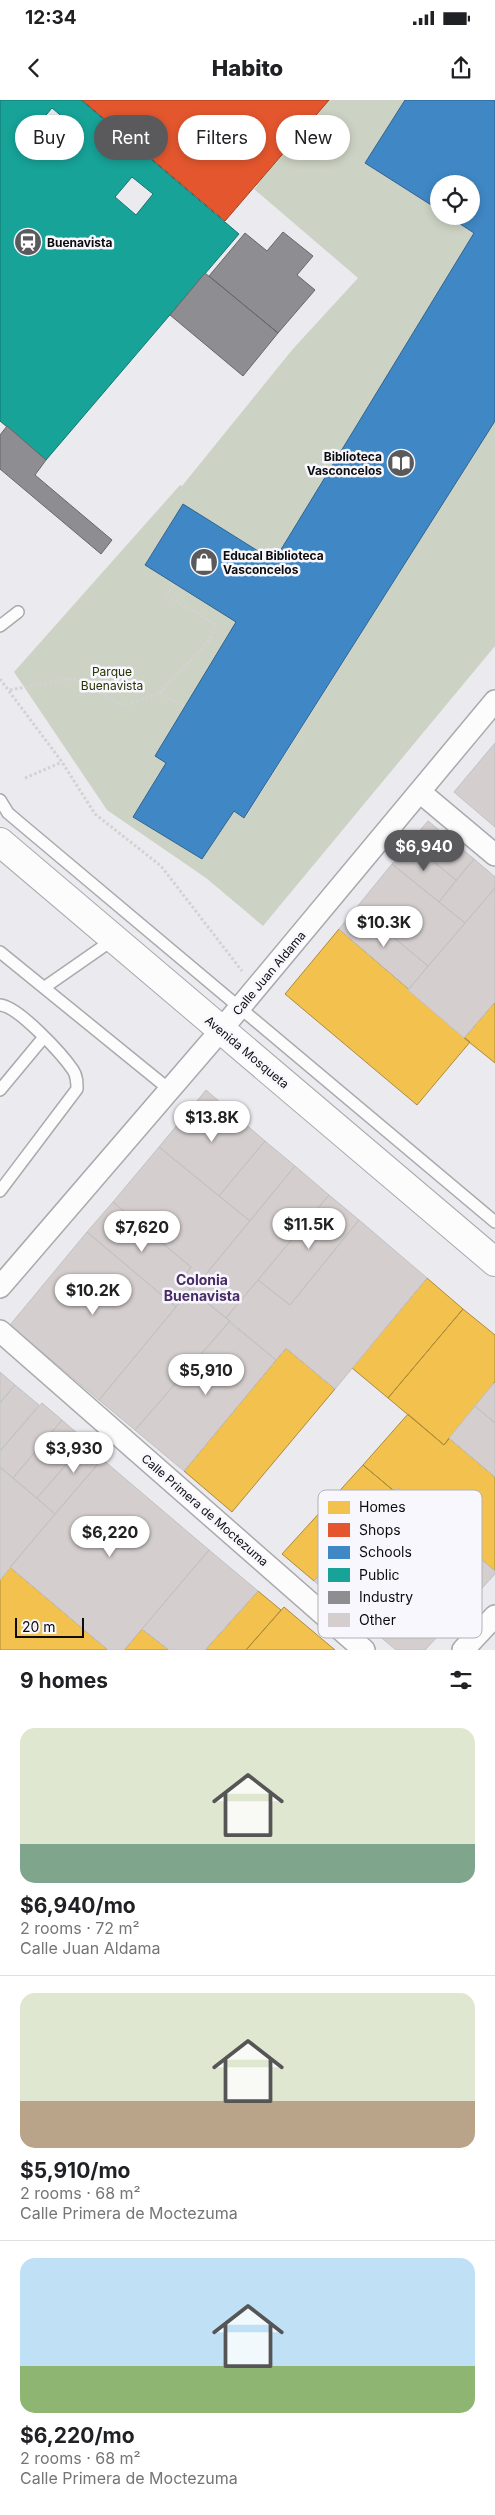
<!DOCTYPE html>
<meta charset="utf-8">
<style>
:root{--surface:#fff;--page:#f2f2f2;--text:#202124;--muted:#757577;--line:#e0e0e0;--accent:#5a5a5d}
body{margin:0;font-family:Inter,sans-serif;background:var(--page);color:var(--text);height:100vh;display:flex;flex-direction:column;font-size:19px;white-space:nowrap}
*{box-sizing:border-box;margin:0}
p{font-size:16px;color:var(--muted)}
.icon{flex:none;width:28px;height:28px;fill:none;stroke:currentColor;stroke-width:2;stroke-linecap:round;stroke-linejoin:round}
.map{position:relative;height:1550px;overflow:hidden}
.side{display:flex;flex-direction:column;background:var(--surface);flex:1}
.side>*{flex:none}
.guide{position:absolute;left:15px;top:15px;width:465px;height:45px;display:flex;gap:10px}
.tools{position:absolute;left:430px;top:75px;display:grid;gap:10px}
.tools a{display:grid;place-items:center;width:50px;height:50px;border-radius:50%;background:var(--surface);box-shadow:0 2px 8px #0003;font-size:25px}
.scale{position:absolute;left:15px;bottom:12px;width:69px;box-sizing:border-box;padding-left:5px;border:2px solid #0d0d0f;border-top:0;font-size:14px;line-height:18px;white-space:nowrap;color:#0d0d0f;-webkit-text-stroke:4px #f7f7fd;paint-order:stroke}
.price{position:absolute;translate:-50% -42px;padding:0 11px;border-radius:18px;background:#fff;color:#222;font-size:16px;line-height:32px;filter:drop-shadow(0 1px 2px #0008)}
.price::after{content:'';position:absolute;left:50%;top:30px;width:15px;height:11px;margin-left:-8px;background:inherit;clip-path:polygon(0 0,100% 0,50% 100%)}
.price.current{background:var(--accent);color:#fff}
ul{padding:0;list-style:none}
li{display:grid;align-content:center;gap:10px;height:265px;padding:0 20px}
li+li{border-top:1px solid var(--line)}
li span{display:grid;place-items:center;height:155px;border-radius:15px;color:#555}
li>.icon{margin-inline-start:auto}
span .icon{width:90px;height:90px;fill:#fffc;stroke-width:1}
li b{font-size:21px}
h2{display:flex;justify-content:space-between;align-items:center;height:60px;padding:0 20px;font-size:21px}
.tag{padding:0 18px;border-radius:22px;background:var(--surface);box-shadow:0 2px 8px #0003;font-size:18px;line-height:45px}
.tag.current{background:var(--accent);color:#fff}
.status{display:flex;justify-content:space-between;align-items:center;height:35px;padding:0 25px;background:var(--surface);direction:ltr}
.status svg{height:14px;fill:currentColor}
header{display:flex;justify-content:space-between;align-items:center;height:65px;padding:0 20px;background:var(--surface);font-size:22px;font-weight:800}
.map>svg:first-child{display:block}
.green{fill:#cdd3c4}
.homes{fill:#f2c14e;stroke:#ad8b3b}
.shops{fill:#e4572e;stroke:#a44125}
.schools{fill:#3f88c5;stroke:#30638e}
.public{fill:#17a398;stroke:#14766f;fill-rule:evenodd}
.industry{fill:#8d8d92;stroke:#67676b}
.building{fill:#d5cecf;stroke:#c2c1c2}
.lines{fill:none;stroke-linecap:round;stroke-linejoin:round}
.service-casing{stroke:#aaaaad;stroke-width:14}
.minor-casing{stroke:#aaaaad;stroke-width:24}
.primary-casing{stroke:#aaaaad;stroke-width:30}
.path{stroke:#d2d2d3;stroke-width:3;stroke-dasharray:2.5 2.5;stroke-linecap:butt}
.service{stroke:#fcfcfd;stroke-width:11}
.minor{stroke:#fcfcfd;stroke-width:21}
.primary{stroke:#fcfcfd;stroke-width:28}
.labels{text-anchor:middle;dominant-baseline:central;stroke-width:5;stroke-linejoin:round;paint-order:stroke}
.poi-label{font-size:12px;font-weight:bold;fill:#0d0d0f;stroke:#f7f7fd;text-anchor:start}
.park-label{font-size:12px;fill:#283300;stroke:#f7f7fd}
.street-label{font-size:12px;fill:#0d0d0f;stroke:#f7f7fd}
.neighbourhood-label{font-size:14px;font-weight:bold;fill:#482b64;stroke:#f7f7fd}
.key{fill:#f7f7fd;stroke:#b1b1b6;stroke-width:1}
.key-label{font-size:14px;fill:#0d0d0f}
</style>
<div class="status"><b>12:34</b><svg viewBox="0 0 49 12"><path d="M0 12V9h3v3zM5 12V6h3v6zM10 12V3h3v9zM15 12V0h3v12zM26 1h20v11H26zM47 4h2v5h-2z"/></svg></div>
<header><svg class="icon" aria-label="back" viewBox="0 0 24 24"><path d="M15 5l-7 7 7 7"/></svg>Habito<svg class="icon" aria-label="share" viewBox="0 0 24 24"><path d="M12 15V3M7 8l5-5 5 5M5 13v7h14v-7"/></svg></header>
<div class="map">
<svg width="495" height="1550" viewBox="0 0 495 1550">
<rect width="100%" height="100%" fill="#eaeaef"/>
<path class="green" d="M326 0H405L365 63 439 110V116H448L474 133 274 461 183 404 145 464 236 522 166 663 133 717 202 759 234 711 245 718 495 321V546L263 826 206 778 107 710 14 572 180 385 182 386 292 250 358 178 254 89 257 86 256 84Z"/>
<path class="homes" d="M339 829 470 942 417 1005 285 894Z
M495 902V963L464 938Z
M427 1178 463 1209 388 1298 352 1268Z
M463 1209 495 1235V1282L444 1345 388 1298Z
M286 1248 335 1289 232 1412 184 1371Z
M408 1314 444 1345 449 1338 495 1377V1471L397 1388 394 1391 363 1365Z
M363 1365 394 1391 314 1481 282 1454Z
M10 1467 108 1550H0V1480Z
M258 1491 281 1510 246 1550H205Z
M284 1507 335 1550H246Z
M142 1529 169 1550H124Z"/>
<path class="shops" d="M82 0H329L225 121Z"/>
<path class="schools" d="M405 0H495V321L244 718 234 711 202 759 133 717 166 663 155 656 236 522 145 465 183 404 274 461 474 133 448 116H471V84H439V110L365 63Z"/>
<path class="public" d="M0 0H81L239 134 46 360 0 321ZM52 8 73 26 56 46 35 28ZM132 77 153 94 136 115 115 97Z"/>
<path class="industry" d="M283 132 313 156 297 175 315 190 278 233 209 176 245 133 267 151Z
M205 173 278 233 243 276 170 215Z
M7 326 46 360 35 375 112 440 101 454 0 369V335Z"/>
<path class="building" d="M495 643V727L454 692Z
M428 721 474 759 456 780 410 742Z
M410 742 456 780 439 802 392 764Z
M474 759 495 777V788L465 823 439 802Z
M392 764 465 823 428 866 357 807Z
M495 788V902L464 938 408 890Z
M357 807 428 866 409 889 339 829Z
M206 990 265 1041 219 1096 159 1047Z
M265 1041 295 1066 250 1121 219 1096Z
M159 1047 250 1121 192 1191 181 1181 191 1167 113 1102Z
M295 1066 329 1095 226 1218 192 1191Z
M329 1095 359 1120 290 1205 258 1180Z
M113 1102 191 1167 181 1181 191 1189 176 1207 87 1132Z
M359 1120 427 1178 335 1289 286 1248 276 1260 226 1218 258 1180 290 1205Z
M87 1132 176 1207 99 1300 10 1225Z
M191 1189 230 1221 135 1330 99 1300Z
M229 1222 276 1260 184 1371 135 1330Z
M0 1272 15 1285 0 1303Z
M493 1284 495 1285V1323L475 1306Z
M15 1285 39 1305 0 1351V1303Z
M42 1303 62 1320 13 1378 0 1367V1351Z
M475 1306 495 1323V1377L449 1338Z
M62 1320 86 1341 37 1398 13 1378Z
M95 1333 111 1349 55 1414 37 1398Z
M102 1359 209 1450 124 1550H108L10 1467Z
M0 1367 55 1414 0 1480Z
M397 1388 495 1471V1474L462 1510 363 1426Z
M363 1426 407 1462 357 1517 314 1481Z
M209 1450 258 1491 205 1550H169L142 1529Z
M407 1462 462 1510 425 1550H396L357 1517Z"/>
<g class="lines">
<g class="service-casing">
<path id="service" d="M0 526 18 512
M0 700 8 713 21 724 495 1122
M0 852 170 990
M45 887 114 839
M0 905C18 906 62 954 73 970 77 976 77 982 77 989L0 1091
M0 990 44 937"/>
</g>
<g class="minor-casing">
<path id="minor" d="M420 692 495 755
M0 1187 221 930 495 601
M0 1231 364 1550
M463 1550 495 1516"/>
</g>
<g class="primary-casing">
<path id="primary" d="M0 742 495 1162"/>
</g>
<path class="path" d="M0 579 62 662 95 714 161 766 242 871
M10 590 72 578 125 606 159 593 185 606
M159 593 208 542 216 525 168 495 174 484
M25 678 62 662"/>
<use href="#service" class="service"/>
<use href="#minor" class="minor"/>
<use href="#primary" class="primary"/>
</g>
<defs>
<g id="station-disc" transform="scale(1.4375)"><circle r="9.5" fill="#5a5a5d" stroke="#f7f7fd"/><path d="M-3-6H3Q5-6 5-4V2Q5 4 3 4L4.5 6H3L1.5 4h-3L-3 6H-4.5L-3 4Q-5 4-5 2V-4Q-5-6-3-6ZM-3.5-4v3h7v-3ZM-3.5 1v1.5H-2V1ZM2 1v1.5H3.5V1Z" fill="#fff"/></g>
<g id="library-disc" transform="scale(1.4375)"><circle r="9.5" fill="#5a5a5d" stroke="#f7f7fd"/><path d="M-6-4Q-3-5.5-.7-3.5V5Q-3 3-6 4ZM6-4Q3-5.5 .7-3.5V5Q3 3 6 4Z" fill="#fff"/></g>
<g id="shop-disc" transform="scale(1.4375)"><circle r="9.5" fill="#5a5a5d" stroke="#f7f7fd"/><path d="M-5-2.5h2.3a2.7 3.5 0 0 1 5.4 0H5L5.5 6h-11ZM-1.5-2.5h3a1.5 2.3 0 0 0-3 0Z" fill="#fff"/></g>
</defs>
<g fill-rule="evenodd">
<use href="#station-disc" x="28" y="142"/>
<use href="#library-disc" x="401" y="363"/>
<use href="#shop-disc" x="204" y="462"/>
</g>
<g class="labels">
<g class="poi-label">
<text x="47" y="142">Buenavista</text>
<text x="382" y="356" text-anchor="end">Biblioteca<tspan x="382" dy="14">Vasconcelos</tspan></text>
<text x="223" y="455">Educal Biblioteca<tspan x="223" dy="14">Vasconcelos</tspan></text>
</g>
<g class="park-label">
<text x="112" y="571">Parque<tspan x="112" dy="14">Buenavista</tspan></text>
</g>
<g class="street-label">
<text transform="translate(269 873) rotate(-50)">Calle Juan Aldama</text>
<text transform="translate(247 952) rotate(40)">Avenida Mosqueta</text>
<text transform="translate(205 1410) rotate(41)">Calle Primera de Moctezuma</text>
</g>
<g class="neighbourhood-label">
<text x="202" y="1179">Colonia<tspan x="202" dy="16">Buenavista</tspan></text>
</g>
</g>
<rect x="318" y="1390" width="164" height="148" rx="8" class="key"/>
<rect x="328" y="1401" width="22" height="13" fill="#f2c14e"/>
<rect x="328" y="1423" width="22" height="14" fill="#e4572e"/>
<rect x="328" y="1446" width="22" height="13" fill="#3f88c5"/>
<rect x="328" y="1468" width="22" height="14" fill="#17a398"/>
<rect x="328" y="1491" width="22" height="13" fill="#8d8d92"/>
<rect x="328" y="1513" width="22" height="14" fill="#d5cecf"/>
<g class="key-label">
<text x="359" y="1412">Homes</text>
<text x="359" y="1435">Shops</text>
<text x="359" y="1457">Schools</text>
<text x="359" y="1480">Public</text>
<text x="359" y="1502">Industry</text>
<text x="359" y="1525">Other</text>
</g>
</svg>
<div class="tools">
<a><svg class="icon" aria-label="locate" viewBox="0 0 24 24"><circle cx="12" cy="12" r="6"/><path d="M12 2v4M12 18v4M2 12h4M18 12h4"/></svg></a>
</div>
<div class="scale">20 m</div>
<b class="price current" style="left:424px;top:772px">$6,940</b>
<b class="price" style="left:384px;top:848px">$10.3K</b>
<b class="price" style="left:212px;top:1043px">$13.8K</b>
<b class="price" style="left:309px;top:1150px">$11.5K</b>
<b class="price" style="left:142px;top:1153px">$7,620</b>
<b class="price" style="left:93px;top:1216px">$10.2K</b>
<b class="price" style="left:206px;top:1296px">$5,910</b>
<b class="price" style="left:74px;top:1374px">$3,930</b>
<b class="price" style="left:110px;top:1458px">$6,220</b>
<div class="guide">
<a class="tag">Buy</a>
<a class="tag current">Rent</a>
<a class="tag">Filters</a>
<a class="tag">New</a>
</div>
</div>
<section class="side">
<h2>9 homes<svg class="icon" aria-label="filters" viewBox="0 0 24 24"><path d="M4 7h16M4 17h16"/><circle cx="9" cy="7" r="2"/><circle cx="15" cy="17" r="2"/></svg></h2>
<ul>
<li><span style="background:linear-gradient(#dfe7d0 75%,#7fa58c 0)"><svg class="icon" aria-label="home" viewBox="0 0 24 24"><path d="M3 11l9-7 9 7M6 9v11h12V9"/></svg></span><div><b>$6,940/mo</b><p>2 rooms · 72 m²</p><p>Calle Juan Aldama</p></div></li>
<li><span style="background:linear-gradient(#dfe7d0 70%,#b9a48a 0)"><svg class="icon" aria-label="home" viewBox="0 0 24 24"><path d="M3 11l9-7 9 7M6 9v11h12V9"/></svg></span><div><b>$5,910/mo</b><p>2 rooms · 68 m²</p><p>Calle Primera de Moctezuma</p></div></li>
<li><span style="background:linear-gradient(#bfe0f5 70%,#8fb573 0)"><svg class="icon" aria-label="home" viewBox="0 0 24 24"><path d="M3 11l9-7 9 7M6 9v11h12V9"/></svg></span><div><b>$6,220/mo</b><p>2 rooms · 68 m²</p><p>Calle Primera de Moctezuma</p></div></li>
</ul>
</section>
